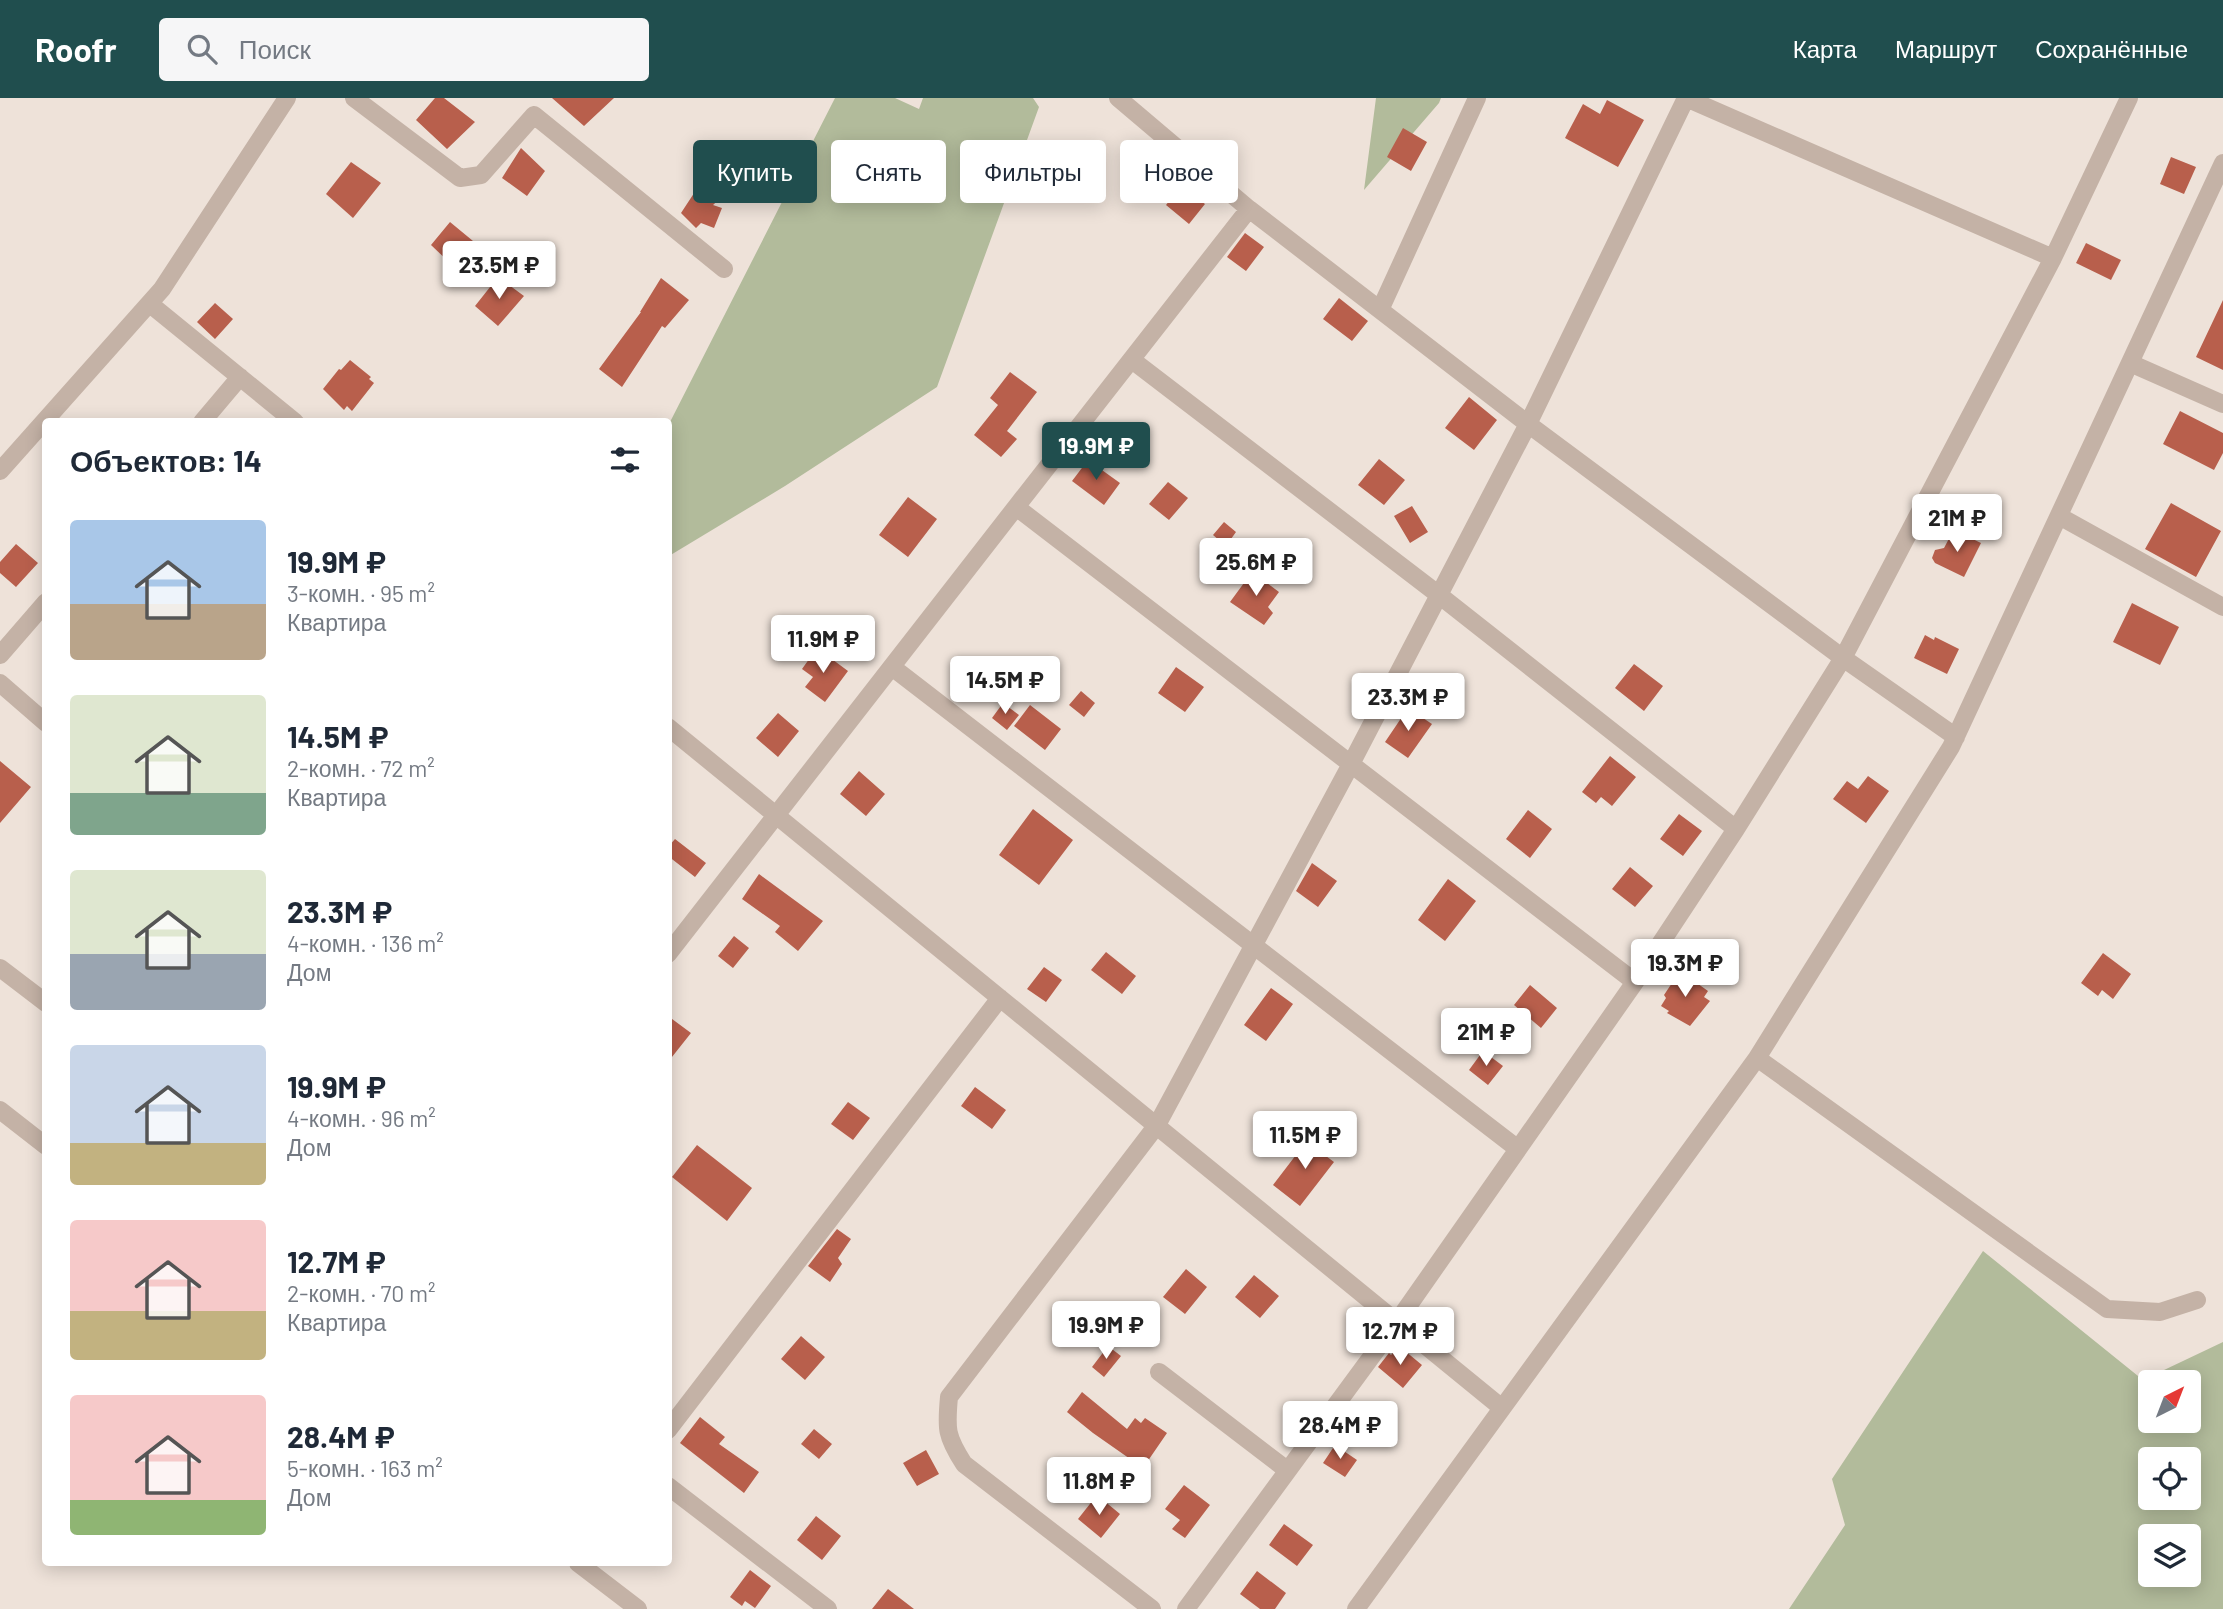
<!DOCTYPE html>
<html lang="ru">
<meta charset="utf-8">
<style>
:root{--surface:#fff;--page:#f6f6f7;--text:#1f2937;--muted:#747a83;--accent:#204e4e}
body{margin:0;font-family:Barlow,sans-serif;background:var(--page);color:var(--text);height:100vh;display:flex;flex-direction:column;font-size:26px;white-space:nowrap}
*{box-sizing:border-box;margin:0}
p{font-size:23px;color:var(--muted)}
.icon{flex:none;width:38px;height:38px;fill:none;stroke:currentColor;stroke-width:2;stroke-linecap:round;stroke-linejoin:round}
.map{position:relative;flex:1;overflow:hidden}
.side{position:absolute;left:42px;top:320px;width:630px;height:1148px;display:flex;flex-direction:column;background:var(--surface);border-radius:7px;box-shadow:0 4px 18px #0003}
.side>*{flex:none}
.guide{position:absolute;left:693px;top:42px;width:665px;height:63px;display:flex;gap:14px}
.needle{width:46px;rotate:42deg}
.fabs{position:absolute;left:2138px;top:1272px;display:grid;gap:14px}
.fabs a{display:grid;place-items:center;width:63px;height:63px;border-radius:7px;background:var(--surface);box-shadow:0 4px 18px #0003;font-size:35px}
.price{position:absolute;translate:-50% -60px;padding:0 16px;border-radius:7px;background:#fff;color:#222;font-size:23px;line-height:46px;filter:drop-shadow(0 2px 4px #0008)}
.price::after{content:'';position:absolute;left:50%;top:42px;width:21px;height:16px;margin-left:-10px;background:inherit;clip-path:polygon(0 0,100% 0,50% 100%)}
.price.on{background:var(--accent);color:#fff}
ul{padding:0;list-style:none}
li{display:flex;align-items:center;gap:21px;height:175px;padding:0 28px}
li span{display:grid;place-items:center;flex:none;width:196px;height:140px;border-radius:7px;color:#555}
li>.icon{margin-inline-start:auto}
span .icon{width:84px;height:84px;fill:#fffc;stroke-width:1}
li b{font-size:30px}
h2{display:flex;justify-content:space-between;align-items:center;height:84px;padding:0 28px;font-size:30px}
.chip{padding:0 24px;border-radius:7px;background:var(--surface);box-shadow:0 4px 18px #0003;font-size:24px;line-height:63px}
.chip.on{background:var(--accent);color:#fff}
header{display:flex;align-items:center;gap:42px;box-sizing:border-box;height:98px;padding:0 35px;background:var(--accent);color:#fff}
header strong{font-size:33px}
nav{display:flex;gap:38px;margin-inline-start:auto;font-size:24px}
.search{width:490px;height:63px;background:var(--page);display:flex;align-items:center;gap:18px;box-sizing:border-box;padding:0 24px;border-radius:7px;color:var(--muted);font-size:26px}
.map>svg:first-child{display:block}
.green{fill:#b2bb9b;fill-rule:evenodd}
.building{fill:#b85f4c}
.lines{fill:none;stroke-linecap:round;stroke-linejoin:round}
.minor{stroke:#c4b2a6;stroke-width:18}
</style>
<header>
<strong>Roofr</strong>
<div class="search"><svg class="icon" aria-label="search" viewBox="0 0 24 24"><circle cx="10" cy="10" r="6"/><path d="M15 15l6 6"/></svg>Поиск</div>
<nav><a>Карта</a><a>Маршрут</a><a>Сохранённые</a></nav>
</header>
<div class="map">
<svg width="2223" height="1511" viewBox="0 0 2223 1511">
<rect width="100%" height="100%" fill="#eee2d9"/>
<path class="green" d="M835 0H895L919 11 923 0H1033L1039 9 937 289 785 388 669 458V326Z
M1376 0H1441L1439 5 1364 92Z
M1983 1153 2143 1282 2223 1244V1511H1789L1845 1427 1832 1381ZM2189 1284V1323H2151V1284ZM2151 1362H2189V1400H2151ZM2151 1438H2189V1477H2151Z"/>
<path class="building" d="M435 0H444L475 24 447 51 416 22Z
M552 0H614L584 28Z
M1607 2 1644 22 1618 69 1565 40 1583 6 1600 16Z
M1403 30 1427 44 1411 73 1387 59Z
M521 50 545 73 527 98 502 80Z
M2171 59 2196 69 2184 96 2160 86Z
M351 64 381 85 353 120 326 96Z
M704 80 726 95 713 107 722 110 714 130 701 125 696 130 681 115Z
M1181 88 1205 106 1189 126 1166 107Z
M450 124 473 143 452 167 431 147Z
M1245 135 1264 149 1246 173 1227 159Z
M2086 145 2121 162 2111 182 2076 165Z
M498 179 524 198 498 228 475 208Z
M661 180 689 202 665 230 662 228 622 289 599 271 641 214H640Z
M1339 200 1368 223 1352 243 1323 221Z
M2223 202V272L2196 259Z
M215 205 233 221 215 241 197 224Z
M350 262 371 279 369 281 374 285 352 313 347 308 344 312 323 291 339 271 341 272Z
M1010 274 1037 294 1007 333 1017 341 1001 359 974 337 998 307 990 300Z
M1469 299 1497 322 1474 352 1445 330Z
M2180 313 2223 335V355L2214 372 2163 346Z
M1379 361 1405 382 1384 407 1358 387Z
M1088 362 1120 385 1104 407 1072 383Z
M1168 384 1188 400 1169 422 1149 406Z
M908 399 937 421 908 459 879 437Z
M2171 405 2221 433 2196 479 2145 451Z
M1412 408 1428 434 1410 445 1394 418Z
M1224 424 1236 434 1226 448 1213 437Z
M1956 433 1981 445 1964 479 1935 465 1932 460 1935 452 1944 450 1952 435 1955 436Z
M16 446 38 465 16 489 0 475V464Z
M1252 474 1279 494 1268 509 1273 515 1264 527 1230 504Z
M2132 505 2179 529 2160 567 2113 544Z
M1925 537 1934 542 1935 539 1959 551 1947 576 1914 560Z
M817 550 848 573 825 604 805 589 813 579 802 571Z
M1634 566 1663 588 1644 613 1615 590Z
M1176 569 1204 589 1185 614 1158 595Z
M1081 593 1095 605 1084 619 1069 607Z
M1003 605 1019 617 1007 632 992 620Z
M1030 607 1061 631 1045 652 1014 628Z
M1408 610 1432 626 1408 660 1385 644Z
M778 615 799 633 778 659 756 640Z
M1610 658 1636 679 1612 708 1601 699 1596 705 1582 694Z
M0 663 31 689 0 725Z
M859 673 885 696 866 718 840 696Z
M1868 678 1889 693 1866 725 1833 701 1847 683 1858 691Z
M1033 711 1073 742 1039 787 999 757Z
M1528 712 1552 731 1530 760 1506 741Z
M1679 716 1702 733 1683 758 1660 741Z
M675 741 706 765 695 779 668 758V749Z
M1312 765 1337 783 1318 809 1296 793Z
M1630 769 1653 788 1635 809 1612 791Z
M759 776 823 823 798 853 775 834 780 828 742 801Z
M1448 781 1476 803 1445 843 1418 822Z
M734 838 749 850 733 870 718 858Z
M1106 854 1136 878 1122 896 1091 872Z
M2103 855 2131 876 2113 901 2102 892 2098 898 2081 885Z
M1044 869 1062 882 1046 904 1027 891Z
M1680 873 1708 893 1704 899 1710 903 1690 928 1667 915 1669 913 1661 908 1666 900 1664 897Z
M1530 887 1557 910 1541 930 1514 907Z
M1271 890 1293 906 1266 943 1244 927Z
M668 918 691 935 668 964Z
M1483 953 1503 968 1488 987 1469 972Z
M975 989 1006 1012 992 1031 961 1008Z
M848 1004 870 1020 853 1042 831 1026Z
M1312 1036 1331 1051 1326 1058 1334 1064 1300 1108 1273 1087Z
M697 1047 752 1090 727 1123 672 1079Z
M837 1131 851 1141 838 1160 842 1166 830 1184 808 1168Z
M1186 1171 1207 1189 1185 1216 1163 1199Z
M1254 1177 1279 1198 1260 1220 1235 1199Z
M801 1238 825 1259 805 1282 781 1261Z
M1108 1248 1121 1258 1104 1279 1092 1269Z
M1399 1248 1422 1267 1403 1290 1378 1269 1389 1255 1391 1257Z
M1082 1294 1127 1331 1135 1320 1141 1325 1145 1320 1167 1335 1143 1370 1093 1335 1067 1314Z
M700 1319 725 1339 719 1346 759 1374 744 1395 680 1345Z
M814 1331 832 1346 819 1361 801 1346Z
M1335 1347 1357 1362 1345 1379 1323 1365Z
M926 1352 939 1376 917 1388 903 1365Z
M1184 1387 1210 1407 1185 1440 1172 1431 1180 1422 1165 1411Z
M1097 1397 1120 1416 1101 1440 1078 1421Z
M816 1418 841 1438 822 1462 797 1442Z
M1284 1426 1313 1447 1297 1468 1269 1447Z
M750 1472 771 1488 755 1510 745 1503 742 1508 730 1499Z
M1257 1473 1286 1495 1275 1511H1260L1240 1496Z
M888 1491 914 1511H872Z"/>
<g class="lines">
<path class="minor" d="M354 0 460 80 481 77 534 17 724 171
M1118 0 1249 111 1528 326 1351 666 1157 1027 949 1299C946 1331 946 1338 964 1366L1152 1511
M1686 0 2053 160
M150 206 295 324
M1380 212 1477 0
M1132 262 1439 497 1736 731
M2130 265 2223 306
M202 324 240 279
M0 373 162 191 287 0
M1016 409 1249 111
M2059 418 2223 509
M0 557 46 504
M892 569 1518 1051
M0 585 46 625
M668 629 1502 1310
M1956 639 1843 560 2053 160 2129 0
M668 856 1016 409 1635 884 1397 1224 1186 1511
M0 870 46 905
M1635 884 1736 731 1843 560 1528 326 1686 0
M1757 960 2107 1211 2160 1214 2197 1202
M0 1012 46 1048
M1159 1274 1287 1372
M668 1332 1000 900
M668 1388 828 1511
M578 1465 638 1511
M1356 1511 1757 960 1951 649 2223 65"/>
</g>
</svg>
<div class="fabs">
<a><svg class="needle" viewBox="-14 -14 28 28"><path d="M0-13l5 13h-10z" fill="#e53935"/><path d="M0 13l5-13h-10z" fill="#747a83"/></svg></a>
<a><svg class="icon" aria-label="locate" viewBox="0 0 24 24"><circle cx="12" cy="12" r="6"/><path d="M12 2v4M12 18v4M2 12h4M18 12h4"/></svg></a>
<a><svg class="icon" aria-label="layers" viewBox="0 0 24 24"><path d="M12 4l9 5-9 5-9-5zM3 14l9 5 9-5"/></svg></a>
</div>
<b class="price" style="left:499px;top:203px">23.5M ₽</b>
<b class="price on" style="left:1096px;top:384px">19.9M ₽</b>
<b class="price" style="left:1957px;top:456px">21M ₽</b>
<b class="price" style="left:1256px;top:500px">25.6M ₽</b>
<b class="price" style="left:823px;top:577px">11.9M ₽</b>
<b class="price" style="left:1005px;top:618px">14.5M ₽</b>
<b class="price" style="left:1408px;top:635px">23.3M ₽</b>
<b class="price" style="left:1685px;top:901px">19.3M ₽</b>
<b class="price" style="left:1486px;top:970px">21M ₽</b>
<b class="price" style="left:1305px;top:1073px">11.5M ₽</b>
<b class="price" style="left:1106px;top:1263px">19.9M ₽</b>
<b class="price" style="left:1400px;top:1269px">12.7M ₽</b>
<b class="price" style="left:1340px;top:1363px">28.4M ₽</b>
<b class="price" style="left:1099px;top:1419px">11.8M ₽</b>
<div class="guide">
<a class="chip on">Купить</a>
<a class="chip">Снять</a>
<a class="chip">Фильтры</a>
<a class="chip">Новое</a>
</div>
<section class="side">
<h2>Объектов: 14<svg class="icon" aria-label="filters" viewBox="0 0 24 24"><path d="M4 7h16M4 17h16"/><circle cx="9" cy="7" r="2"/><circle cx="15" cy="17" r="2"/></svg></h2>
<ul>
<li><span style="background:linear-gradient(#a9c7e8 60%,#b9a48a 0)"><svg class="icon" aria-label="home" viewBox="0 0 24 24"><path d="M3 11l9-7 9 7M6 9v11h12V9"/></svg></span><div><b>19.9M ₽</b><p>3-комн. · 95 m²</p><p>Квартира</p></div></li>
<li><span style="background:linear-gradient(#dfe7d0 70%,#7fa58c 0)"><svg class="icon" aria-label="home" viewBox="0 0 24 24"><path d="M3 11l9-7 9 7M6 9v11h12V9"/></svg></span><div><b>14.5M ₽</b><p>2-комн. · 72 m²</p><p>Квартира</p></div></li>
<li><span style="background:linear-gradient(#dfe7d0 60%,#9aa5b1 0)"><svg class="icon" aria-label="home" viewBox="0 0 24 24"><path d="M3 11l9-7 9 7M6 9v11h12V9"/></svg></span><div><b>23.3M ₽</b><p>4-комн. · 136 m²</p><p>Дом</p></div></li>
<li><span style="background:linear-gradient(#c9d6e8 70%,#c2b280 0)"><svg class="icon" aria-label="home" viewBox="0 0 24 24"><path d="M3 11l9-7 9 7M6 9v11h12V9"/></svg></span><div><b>19.9M ₽</b><p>4-комн. · 96 m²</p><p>Дом</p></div></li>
<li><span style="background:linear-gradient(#f6c9c9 65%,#c2b280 0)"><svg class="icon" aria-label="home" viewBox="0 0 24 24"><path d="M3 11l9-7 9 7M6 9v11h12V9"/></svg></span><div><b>12.7M ₽</b><p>2-комн. · 70 m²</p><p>Квартира</p></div></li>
<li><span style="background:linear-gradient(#f6c9c9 75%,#8fb573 0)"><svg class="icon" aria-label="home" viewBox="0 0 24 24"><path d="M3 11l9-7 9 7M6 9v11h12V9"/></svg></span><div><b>28.4M ₽</b><p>5-комн. · 163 m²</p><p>Дом</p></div></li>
</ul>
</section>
</div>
